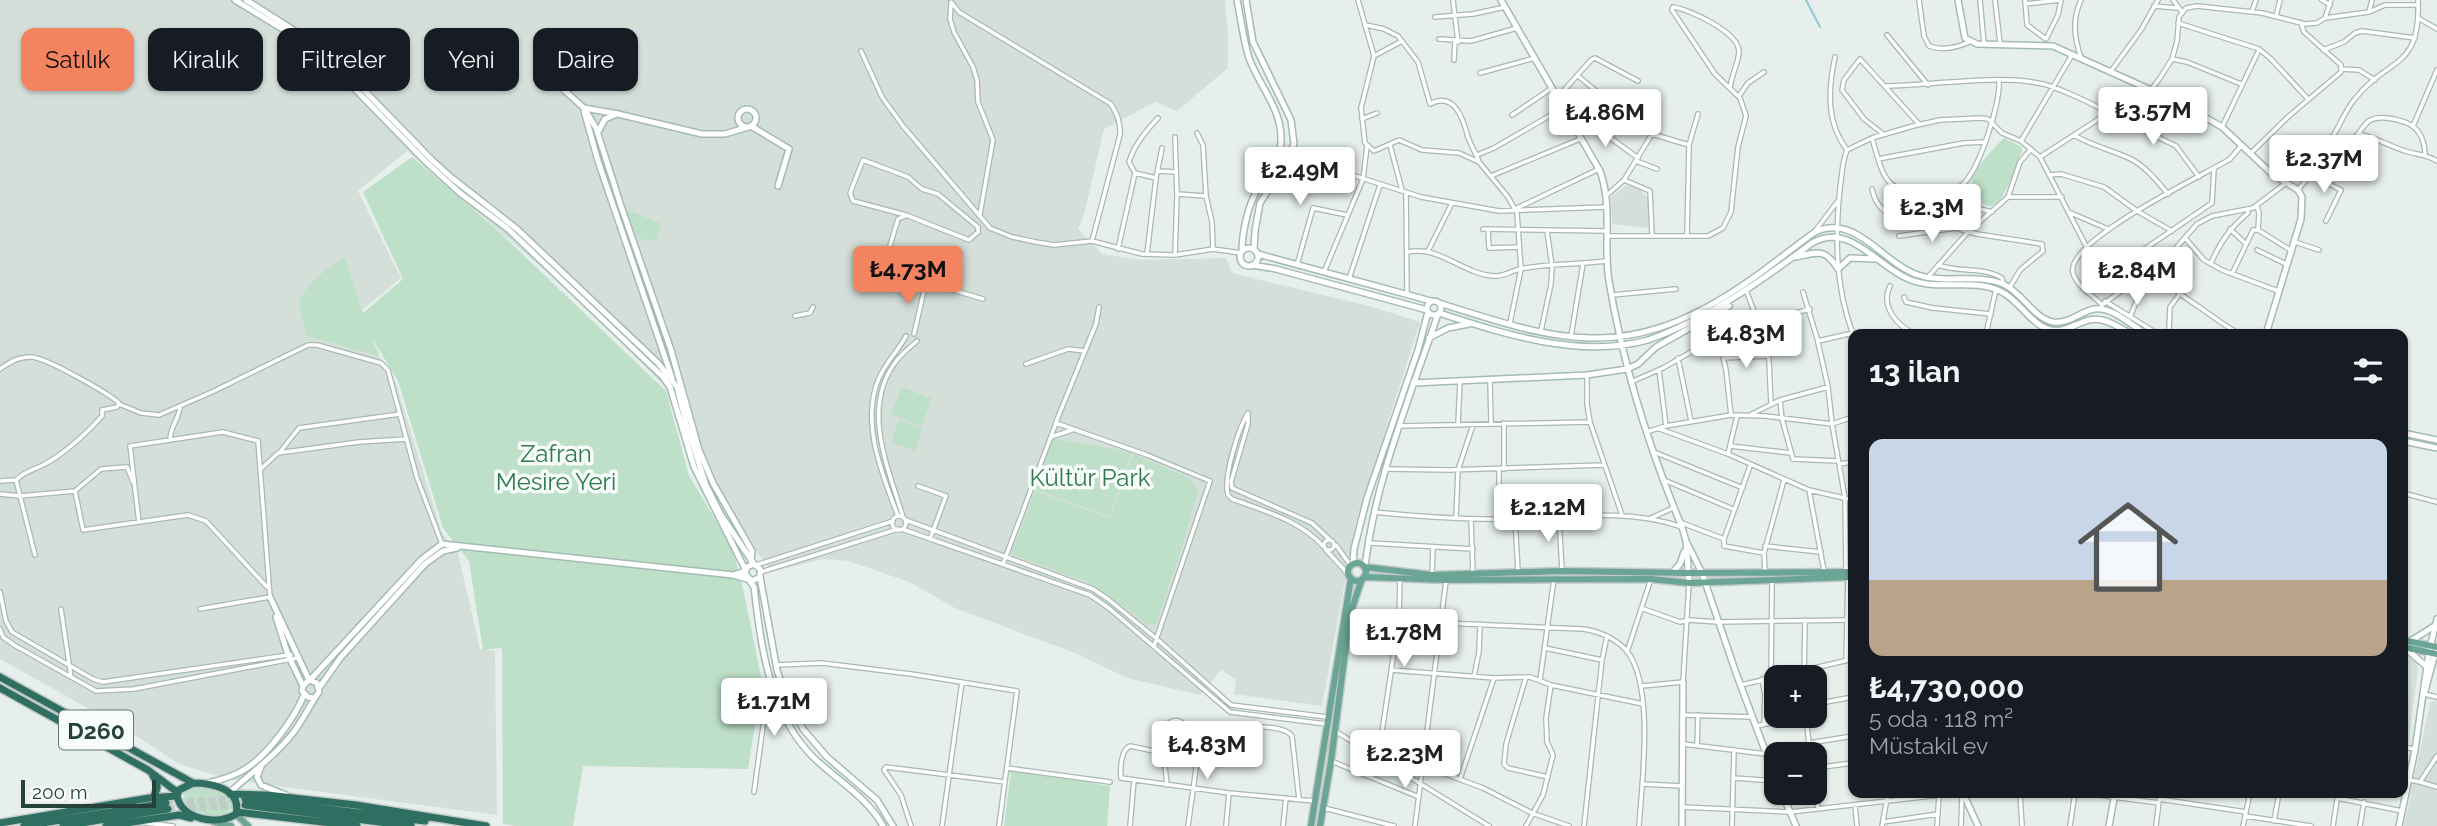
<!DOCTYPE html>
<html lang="tr">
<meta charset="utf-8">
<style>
:root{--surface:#171b24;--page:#242831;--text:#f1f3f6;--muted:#9ea1a6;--accent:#f4845f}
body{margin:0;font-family:Raleway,sans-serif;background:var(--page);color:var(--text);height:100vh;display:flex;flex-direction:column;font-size:26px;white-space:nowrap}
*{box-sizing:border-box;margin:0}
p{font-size:23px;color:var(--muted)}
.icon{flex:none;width:38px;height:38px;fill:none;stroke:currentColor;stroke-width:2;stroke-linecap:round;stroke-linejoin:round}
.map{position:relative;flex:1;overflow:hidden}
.sheet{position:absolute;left:1848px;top:329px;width:560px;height:469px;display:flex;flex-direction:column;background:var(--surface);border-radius:14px;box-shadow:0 2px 5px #0004}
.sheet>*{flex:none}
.guide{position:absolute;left:21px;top:28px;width:665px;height:63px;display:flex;gap:14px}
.fabs{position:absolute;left:1764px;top:665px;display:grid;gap:14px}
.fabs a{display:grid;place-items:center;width:63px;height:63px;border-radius:14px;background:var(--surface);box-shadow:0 2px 5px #0004;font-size:35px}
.scale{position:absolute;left:21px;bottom:18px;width:135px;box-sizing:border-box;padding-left:7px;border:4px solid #24423a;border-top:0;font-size:19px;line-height:24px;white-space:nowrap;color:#24423a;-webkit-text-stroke:5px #f7fbf9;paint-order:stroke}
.price{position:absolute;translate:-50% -60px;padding:0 16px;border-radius:7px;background:#fff;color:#222;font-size:23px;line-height:46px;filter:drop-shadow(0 2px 4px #0008)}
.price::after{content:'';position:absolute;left:50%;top:42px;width:21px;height:16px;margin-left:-10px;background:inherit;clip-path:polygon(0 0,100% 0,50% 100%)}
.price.on{background:var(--accent);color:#111}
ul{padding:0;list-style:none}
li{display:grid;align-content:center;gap:14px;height:371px;padding:0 21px}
li span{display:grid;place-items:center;height:217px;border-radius:14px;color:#555}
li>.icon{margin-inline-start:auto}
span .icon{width:126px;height:126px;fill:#fffc;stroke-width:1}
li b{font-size:30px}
h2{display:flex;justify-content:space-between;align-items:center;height:84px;padding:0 21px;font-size:30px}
.chip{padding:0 24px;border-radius:14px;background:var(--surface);box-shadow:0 2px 5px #0004;font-size:24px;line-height:63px}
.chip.on{background:var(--accent);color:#111}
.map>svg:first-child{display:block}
.built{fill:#d4dfda}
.green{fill:#bfe0c8}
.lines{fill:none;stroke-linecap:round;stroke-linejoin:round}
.stream{stroke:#8ec9d4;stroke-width:2}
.highway-tunnel{stroke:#bfccc8;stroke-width:7;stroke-dasharray:7 3.5;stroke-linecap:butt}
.street-casing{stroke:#a8b8b2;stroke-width:6}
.secondary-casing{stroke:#a4bbb3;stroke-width:8}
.primary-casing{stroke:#c2cac8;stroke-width:9}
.highway-casing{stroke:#c2cac8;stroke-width:10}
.street{stroke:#fff;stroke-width:3.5}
.secondary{stroke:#fff;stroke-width:5}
.primary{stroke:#6aa596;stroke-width:6}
.highway{stroke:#2f6f62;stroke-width:7}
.labels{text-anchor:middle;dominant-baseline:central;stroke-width:7;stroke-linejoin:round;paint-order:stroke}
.shield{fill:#f7fbf9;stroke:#637a73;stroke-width:2}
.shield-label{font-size:23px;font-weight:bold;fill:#24423a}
.park-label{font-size:24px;fill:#2d7a4b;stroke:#f7fbf9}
</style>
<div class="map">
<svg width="2437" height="826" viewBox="0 0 2437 826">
<rect width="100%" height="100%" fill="#e6efeb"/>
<path class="built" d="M0 0H1225L1228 37V68L1177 111 1155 102 1104 129 1084 215 1078 229 1102 254 1141 260 1226 258 1232 273 1373 307 1420 322 1355 526 1322 706 1234 694 1236 679 1221 670 1200 695 1127 678 1080 655 955 608 909 582 849 561 823 559 772 572 755 549 739 562 699 487 665 387 587 307 407 151 358 191 401 278 362 310 368 338 396 383 442 533 458 553 480 649 495 651 497 815 231 780 179 764 132 733 0 659Z
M1626 185 1639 189 1648 198V228L1612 224 1611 197Z
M2403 655 2417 663 2418 669 2408 745 2403 744Z
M2437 699V826H2404L2430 703Z"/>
<path class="green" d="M2004 138 2022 147V151C2017 163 2006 200 1993 205 1990 207 1986 205 1983 204L1970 177 1991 151Z
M412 157 494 227 666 391 689 476 732 547 743 589 762 681 748 769 583 766 573 826H518L503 824 502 648 483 650 469 561 443 528 398 381 372 338 379 354 375 355 307 336C305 326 300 314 300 304 299 288 332 265 345 257L363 313 403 279 363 192Z
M628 210 662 224 657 239C638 246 632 228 626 212Z
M902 387 932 399 921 426 891 414Z
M899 420 923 429 915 451 891 442Z
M1050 438 1131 452 1109 516 1032 488Z
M1133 454 1191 479 1198 491 1180 554 1156 624 1147 625 1135 614 1087 582 1011 554 1035 491 1110 518Z
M1011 770 1110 786 1107 826H1004Z
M201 785C214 789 231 792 231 808L225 816C220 817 213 819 208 818 191 816 177 804 187 788Z"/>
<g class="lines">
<path class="stream" d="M1806 0 1820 27"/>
<path class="highway-tunnel" d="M166 803 237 799
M168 809 245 805"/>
<g class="street-casing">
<path id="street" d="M1358 0 1374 56 1361 108 1365 143 1374 151 1399 140 1422 150 1459 153 1479 162 1508 197 1517 213 1521 269 1510 323
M1453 0 1458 42
M1919 0 1924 36 1929 46C1943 51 1956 48 1969 42
M1980 0 1984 44
M1995 0 2000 43
M2025 0 2027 25 2046 39 2058 15 2061 0
M2081 0C2072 20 2074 37 2081 58
M2173 0 2182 12
M2322 0 2330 5
M951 2 959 12 1111 104C1117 114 1121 123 1120 135L1092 241
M951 4 950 19 954 32 973 67 977 80 978 102 993 140 980 214
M2025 4 2060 0
M2154 6 2177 8
M2252 11 2256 0
M2369 12 2372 0
M2276 16 2280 0
M1435 17 1473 14 1505 7
M2325 18 2369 12 2385 5H2418
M2418 18 2437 29
M2178 23 2259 49 2271 59 2308 99
M1366 25 1384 29 1398 36 1418 62 1430 104C1454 91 1463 118 1468 137 1471 146 1476 153 1479 162
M1887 35 1928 85
M1439 39 1471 41 1517 28
M2323 50 2344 42 2355 33 2362 31 2415 38
M861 51 882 97 903 126 990 228 1012 237 1036 242 1054 245 1092 241 1142 254 1175 255 1213 249 1241 253
M2072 55 2021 141 2040 157 2086 246
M1374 56 1402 41
M1835 57C1828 90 1826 122 1847 150
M2172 59 2187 62 2241 84
M1454 60 1455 41
M2341 69 2359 70 2375 80
M2111 71 2141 30 2158 0
M1480 73 1535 58
M1578 76 1606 99
M1886 86C1933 85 1999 74 2043 84 2059 88 2094 104 2108 113
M1739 96 1748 83 1764 72
M1558 97 1591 60 1595 58 1638 81
M2114 112 2139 128 2176 146 2199 177
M1512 115 1552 88
M1362 119 1377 113
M1586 120 1638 158
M2413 126 2437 70
M2222 127 2259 50
M1577 131 1606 99 1652 134 1624 180 1606 196
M1197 133 1203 145 1206 196 1212 222 1213 249
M1652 134 1689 145
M1883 134 1864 119 1842 90 1844 80 1860 59 1919 124
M2358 134C2361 130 2365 124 2369 121 2379 114 2408 120 2416 129 2422 135 2425 146 2425 154
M2074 135C2092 146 2112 150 2131 159 2146 167 2157 181 2168 194
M1175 137 1177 194 1175 255
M1872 138C1883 176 1885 196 1930 192 1940 191 1953 192 1961 186 1979 172 2001 102 1999 81
M1390 145 1402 190
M2241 146 2230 159C2204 175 2064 241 2073 273 2077 287 2093 295 2102 305L2168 257 2197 224 2212 216 2253 208 2286 183
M2250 154 2289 116 2341 72V65L2304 32 2301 23
M1477 155 1494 148 1563 108
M2040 157 2108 113 2118 110 2150 91 2160 78 2172 59 2177 41 2179 17 2186 8 2197 6 2262 13 2305 24 2317 23 2325 18 2331 0
M1878 159 1964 143 1985 142
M863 160 908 177 922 189 938 194 978 227V232L969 240 906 215 853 201 850 193Z
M1636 161 1657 169
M1321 165 1421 197 1499 211 1606 207
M1158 171 1176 172
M1341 172 1348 154
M1135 173 1156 178
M2050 175 2061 174 2104 187 2137 211 2172 231
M1491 176 1580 139
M1624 180 1650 191 1652 235
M1872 189C1876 207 1885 215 1904 218L1963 210 1980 209 1992 212
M2298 190 2315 169 2348 145 2358 134C2375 137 2389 146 2405 151 2417 155 2426 154 2437 161
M1406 192 1407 295
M1177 194 1206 196
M2008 197H2062
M2257 206 2259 213 2258 230 2292 251
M1515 209 1599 169
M2071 213 2108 229
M905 216 898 219 886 259 887 267 926 282 983 299
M2326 221 2341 190 2309 174C2310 163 2322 151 2329 142 2339 129 2344 112 2354 100 2388 56 2421 71 2418 0
M1483 229 1607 231
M2230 229 2246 244
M1488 230 1489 248 1519 247
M1815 231 1838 201
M1687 235 1689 145 1698 114
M1607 236H1708L1723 228 1731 212 1738 147 1746 116 1740 98 1715 74 1672 10 1673 7C1689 9 1738 32 1739 51 1739 62 1731 76 1730 88
M1899 236 1956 228 1977 234 2042 244 2043 251 2020 270 2010 287
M2185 238 2204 260 2222 270 2278 291
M2295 242 2319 250
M1118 249 1135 173 1129 162C1134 145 1146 131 1158 118
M2257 250 2286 264
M1428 251 1452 203
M1407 252C1440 245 1462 274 1494 276 1503 277 1511 271 1520 269 1547 263 1578 265 1606 261
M1147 254 1156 178 1162 148
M2211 263C2221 241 2230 228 2248 213V209
M1297 265 1313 208 1347 215
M1938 265C1958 273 1982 266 2002 278L2003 283
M2152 271C2168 286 2184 297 2202 309 2215 318 2226 327 2240 334
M1324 272 1363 179 1367 146
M2232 274 2253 230H2258
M1927 278 1968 232 2008 197 2020 162 2031 149
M1349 279 1380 185
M1890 286C1880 306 1897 326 1915 334
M2086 289 2212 203 2214 169
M1746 290 1758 322
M1803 292 1817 338 1828 387 1832 424 1845 498 1846 572
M1612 295 1676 289
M1904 297 1906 302 1933 308 1991 314
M2105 301 2158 334
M795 316 810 313 813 307
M2130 317 2137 300 2155 274
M1767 320 1771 404
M2169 329 2170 307 2179 295
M1541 331 1551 284 1552 266 1547 231
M914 334 926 282
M1853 334C1835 287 1835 237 1840 188 1842 175 1842 162 1847 150L1872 138 1913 126 1940 120 1981 118 1988 119 2002 133 2021 141
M1986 334 1996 289
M1571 336 1583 264
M1718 336 1726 370 1731 415
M1818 341 1853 333
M1678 358 1691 421
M1723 358 1769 356
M1026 364 1068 349 1085 351
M0 369C10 362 18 357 31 357 45 357 108 393 119 403L117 407 102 410V416C85 435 68 451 45 464 34 470 25 471 16 480L0 481
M1659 370 1666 426
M1587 375V404L1590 422 1622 515
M1490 380 1491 423
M1631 382 1663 368 1728 331 1810 309
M1780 400 1782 419 1793 459 1838 461
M119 404 141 413 159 415 212 392 308 345H317L381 363 388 370 417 478 442 544
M1248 413C1238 429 1223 478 1228 495L1232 499C1265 511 1299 520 1324 547
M1248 413V424L1231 482 1232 488 1312 523 1330 540
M1752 414 1780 400 1828 387
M1056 422 1096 324 1099 307
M1458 424 1460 381
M1399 426 1590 422
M1660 429 1728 454 1809 490 1853 500
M1646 432 1666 426 1731 415 1765 416 1832 424 1853 417
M1051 437 1072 430
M170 440C170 427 179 419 180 407
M1730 446 1791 453
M280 452 299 428 400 414
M1654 452 1743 488
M1728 454 1737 416
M1839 464 1853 462
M1750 466 1724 539V546L1764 553 1784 480
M262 468 278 453 359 442 407 439
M1386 469 1449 470 1604 465
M1499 469V519
M1504 469V423
M16 480 35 555
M1664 480 1733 509
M918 486 946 496 930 539
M135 488 130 446 223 432 258 441 270 597 200 609
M135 489 139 522
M1809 490 1824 571
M75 491 101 469 127 467 133 482
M2403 493 2437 502
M0 494 20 496 75 491 83 530 188 515 206 521 267 587
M1374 512C1421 517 1467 520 1515 519 1570 517 1629 508 1682 527
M898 516C882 474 860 422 879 378 886 362 898 351 906 336
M1559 516 1562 570
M892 523a7 7 0 1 1 14 0a7 7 0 1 1-14 0Z
M903 517C888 467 860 407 897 360 903 353 910 347 917 341
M1456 518 1458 470 1473 425
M1651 518 1673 508
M1515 519 1518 571
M906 520 1093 589 1108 599 1157 639 1231 705 1327 717
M1471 520 1473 573
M1682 523 1724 539
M902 529 1090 595 1110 609 1230 712 1326 724
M1324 545a5 5 0 1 1 10 0a5 5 0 1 1-10 0Z
M1370 543 1473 549
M1336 545 1351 566
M1765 546 1821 552
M1326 550 1349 575
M1764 553 1765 572
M1003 564 1056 423 1147 455 1210 481 1154 646
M756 565 893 521
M761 572 898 529
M1432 575 1433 547
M0 592 6 621 12 632 93 679 103 682 288 655
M1641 608 1680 622 1689 620 1718 622 1853 620
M61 609 71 677
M1352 614 1442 623 1583 629C1598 631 1615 638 1626 650 1655 684 1642 782 1639 826
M0 629 3 637 14 645 96 691 134 689 297 658
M1545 648 1602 660 1584 826
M1627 652 1651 579
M1602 660 1607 636
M1846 660 1848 577
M776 665 822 663 911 674 1017 691 999 826
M1391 670 1494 678 1530 677 1551 685 1643 704
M1474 676 1479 652 1480 624
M1526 677 1506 744 1504 764 1508 768 1548 777
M1771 677 1772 581
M1804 677 1805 620
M1762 679 1765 695 1764 724
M1540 680 1554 579
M1741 685 1853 659
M1642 686 1683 682 1689 583
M2424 694 2437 697
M1815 704 1853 697
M1683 715 1753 717
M1806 716 1810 754
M1756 726 1776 722 1806 721
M1335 731 1489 826
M1809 743 1853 736
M1683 744 1766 754
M1697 746 1698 715
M2403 747 2414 749
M1164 753 1130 746C1121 750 1120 768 1121 778L1229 793 1314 801
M1378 758 1399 619 1400 577
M1331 761 1419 797
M1424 766 1483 788 1532 813 1569 826
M1007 768 1110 782
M1815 768 1853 763
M1734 778 1776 781
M1460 779 1494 678
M2410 780 2420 782 2437 756
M2420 782 2437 787
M1642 784 1682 786
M1167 785 1161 729C1182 710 1181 728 1200 733 1206 734 1216 730 1222 729 1237 727 1283 723 1292 736L1299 799
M1815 787 1818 809
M754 792 769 683
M2020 793 2022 826
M2083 793 2159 803
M2337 798 2402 811
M2159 799 2246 812
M1855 805 1857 826
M1682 807 1790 812 1958 793
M1324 808 1394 826
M2245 816 2311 826
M2274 821 2279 793
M1883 822 1938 814
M146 823 173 826
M911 826 901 795 884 770 886 767 1005 782
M942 826 962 682
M1130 826 1134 780
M1188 826 1201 733
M1226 826 1229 793
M1283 826 1286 798
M1415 826 1446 581
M1526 826 1543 795 1553 755 1547 742 1546 718 1551 685
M1732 826 1734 750
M1882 826 1888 793
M1937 826 1939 795
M1961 826 1962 795
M2070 826 2075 793
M2156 826 2160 793
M2243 826 2250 793
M2333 826 2338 793
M2360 826 2364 802"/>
</g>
<g class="secondary-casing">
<path id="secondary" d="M235 0 317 50 427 163 460 193 508 229 663 377 670 387 694 467 745 569
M246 0 325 50 433 161 452 178 517 229 658 363 677 387 687 427 706 485 721 515 754 564
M1237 0C1241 19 1243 39 1249 58 1259 86 1283 110 1281 142 1280 162 1263 176 1255 194 1247 210 1242 234 1242 251
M1246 0 1253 42 1291 120 1294 144 1283 168 1260 203 1255 231 1254 249
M1501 0 1600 171C1613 206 1603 245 1609 281 1623 366 1649 448 1682 527L1686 541 1689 583
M1958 0 1965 38 1977 44 2053 46 2182 104 2222 127 2272 174 2298 190 2302 197 2301 219 2266 334
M564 90 584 108 618 114 702 134H725L748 127
M584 108 596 128 621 206 671 350 699 450 713 483 752 551 751 561
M738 118a9 9 0 1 1 18 0a9 9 0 1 1-18 0Z
M584 111 598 161 672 378
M751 126 789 149 778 186
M598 132 605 119 617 114
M1240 257a9 9 0 1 1 18 0a9 9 0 1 1-18 0Z
M1258 254 1431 301
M1796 257C1818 252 1825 248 1838 269L1850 258 1875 259
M1252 265 1276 269 1427 310
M1427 308a7 7 0 1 1 14 0a7 7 0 1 1-14 0Z
M1439 303C1558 341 1624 363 1737 289 1764 272 1788 251 1815 232 1856 213 1882 263 1918 275 1945 284 1975 273 2003 284 2022 292 2033 318 2053 322 2069 324 2080 312 2094 309 2112 306 2132 326 2146 334
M1439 313C1504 334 1580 359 1648 340 1663 335 1678 328 1692 321 1736 299 1773 272 1812 243 1851 221 1877 268 1911 280 1940 291 1972 278 2000 291 2020 300 2030 325 2051 330 2069 334 2084 315 2102 320 2112 322 2122 329 2131 334
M1429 338 1448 328 1469 324
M1413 383 1587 375 1627 369 1638 364 1656 347 1729 306
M2403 433 2437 440
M2403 441 2437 448
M1686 541 1702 573 1736 673 1776 780
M1353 564 1354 549 1367 498 1418 350 1428 312
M1365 567C1375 480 1410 397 1438 314
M745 571 733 575 747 579
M1672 573 1680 564 1684 552
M760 577 752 581 745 574 747 567 754 564 760 569V577L777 670 785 694 803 729 827 757 877 800 893 826
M749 580 754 587C761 646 769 714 814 758 837 780 868 798 883 826
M270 597 309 680
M276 617 288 655
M2409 642 2436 625
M2406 649 2426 666
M290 655H288L303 686
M310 680 422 559 442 544 733 575
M319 688 341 657 425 564 443 551 457 548
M2425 691 2437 646
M261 767 257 777 261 785 286 795
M208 783C220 780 235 776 245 769 267 756 294 719 304 695
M229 793C251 773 275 756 293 733 303 720 310 704 319 692L317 683 309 680 303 686 302 691 308 697 313 698
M1782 793 1796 826
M1963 793 1978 826
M1682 826 1683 682
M2109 826 2115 793
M2399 826 2415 750 2429 652 2437 619"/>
</g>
<g class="primary-casing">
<path id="primary" d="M1348 572a9 9 0 1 1 18 0a9 9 0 1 1-18 0Z
M1365 567 1432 575 1562 571 1688 573 1853 572
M1364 577 1447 580 1651 579 1689 583 1853 577
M2403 640 2437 647
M2403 647 2437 654
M236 814 248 826
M214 822 231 826
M1311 826 1351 578
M1320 826 1331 761 1350 614 1362 579"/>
</g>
<g class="highway-casing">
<path id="highway" d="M0 677 193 783
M0 688 148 770 177 792
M153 776C159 785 158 789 153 797
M193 783C212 783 242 789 236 814 218 826 182 820 177 796L179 790Z
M230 794 267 795 356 805 486 826
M245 799 425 821
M245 805 411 826
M237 812 357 826
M0 823 149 798 177 796
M24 826 166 803
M63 826 168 809
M106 826 179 815 191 818"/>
</g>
<use href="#street" class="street"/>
<use href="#secondary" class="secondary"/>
<use href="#primary" class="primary"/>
<use href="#highway" class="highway"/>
</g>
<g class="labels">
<rect class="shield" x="59" y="710.5" width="74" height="39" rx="5"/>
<g class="shield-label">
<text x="96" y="730">D260</text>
</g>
<g class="park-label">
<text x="556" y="453">Zafran<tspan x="556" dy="28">Mesire Yeri</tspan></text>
<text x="1090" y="477">Kültür Park</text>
</g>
</g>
</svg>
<div class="fabs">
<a>+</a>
<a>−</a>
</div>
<div class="scale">200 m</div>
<b class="price" style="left:2153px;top:147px">₺3.57M</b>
<b class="price" style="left:1605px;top:149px">₺4.86M</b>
<b class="price" style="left:2324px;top:195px">₺2.37M</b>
<b class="price" style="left:1300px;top:207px">₺2.49M</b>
<b class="price" style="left:1932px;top:244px">₺2.3M</b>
<b class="price on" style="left:908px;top:306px">₺4.73M</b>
<b class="price" style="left:2137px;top:307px">₺2.84M</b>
<b class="price" style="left:1746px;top:370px">₺4.83M</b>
<b class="price" style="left:1548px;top:544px">₺2.12M</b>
<b class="price" style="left:1404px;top:669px">₺1.78M</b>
<b class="price" style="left:774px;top:738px">₺1.71M</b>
<b class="price" style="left:1207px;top:781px">₺4.83M</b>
<b class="price" style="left:1405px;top:790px">₺2.23M</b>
<div class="guide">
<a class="chip on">Satılık</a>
<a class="chip">Kiralık</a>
<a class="chip">Filtreler</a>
<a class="chip">Yeni</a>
<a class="chip">Daire</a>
</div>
<section class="sheet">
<h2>13 ilan<svg class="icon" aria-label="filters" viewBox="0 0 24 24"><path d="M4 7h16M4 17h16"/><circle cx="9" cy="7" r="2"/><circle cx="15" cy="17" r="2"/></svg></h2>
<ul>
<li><span style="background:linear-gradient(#c9d6e8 65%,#b9a48a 0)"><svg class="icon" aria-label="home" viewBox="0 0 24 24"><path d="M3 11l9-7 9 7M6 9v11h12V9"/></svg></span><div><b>₺4,730,000</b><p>5 oda · 118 m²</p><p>Müstakil ev</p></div></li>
</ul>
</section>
</div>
